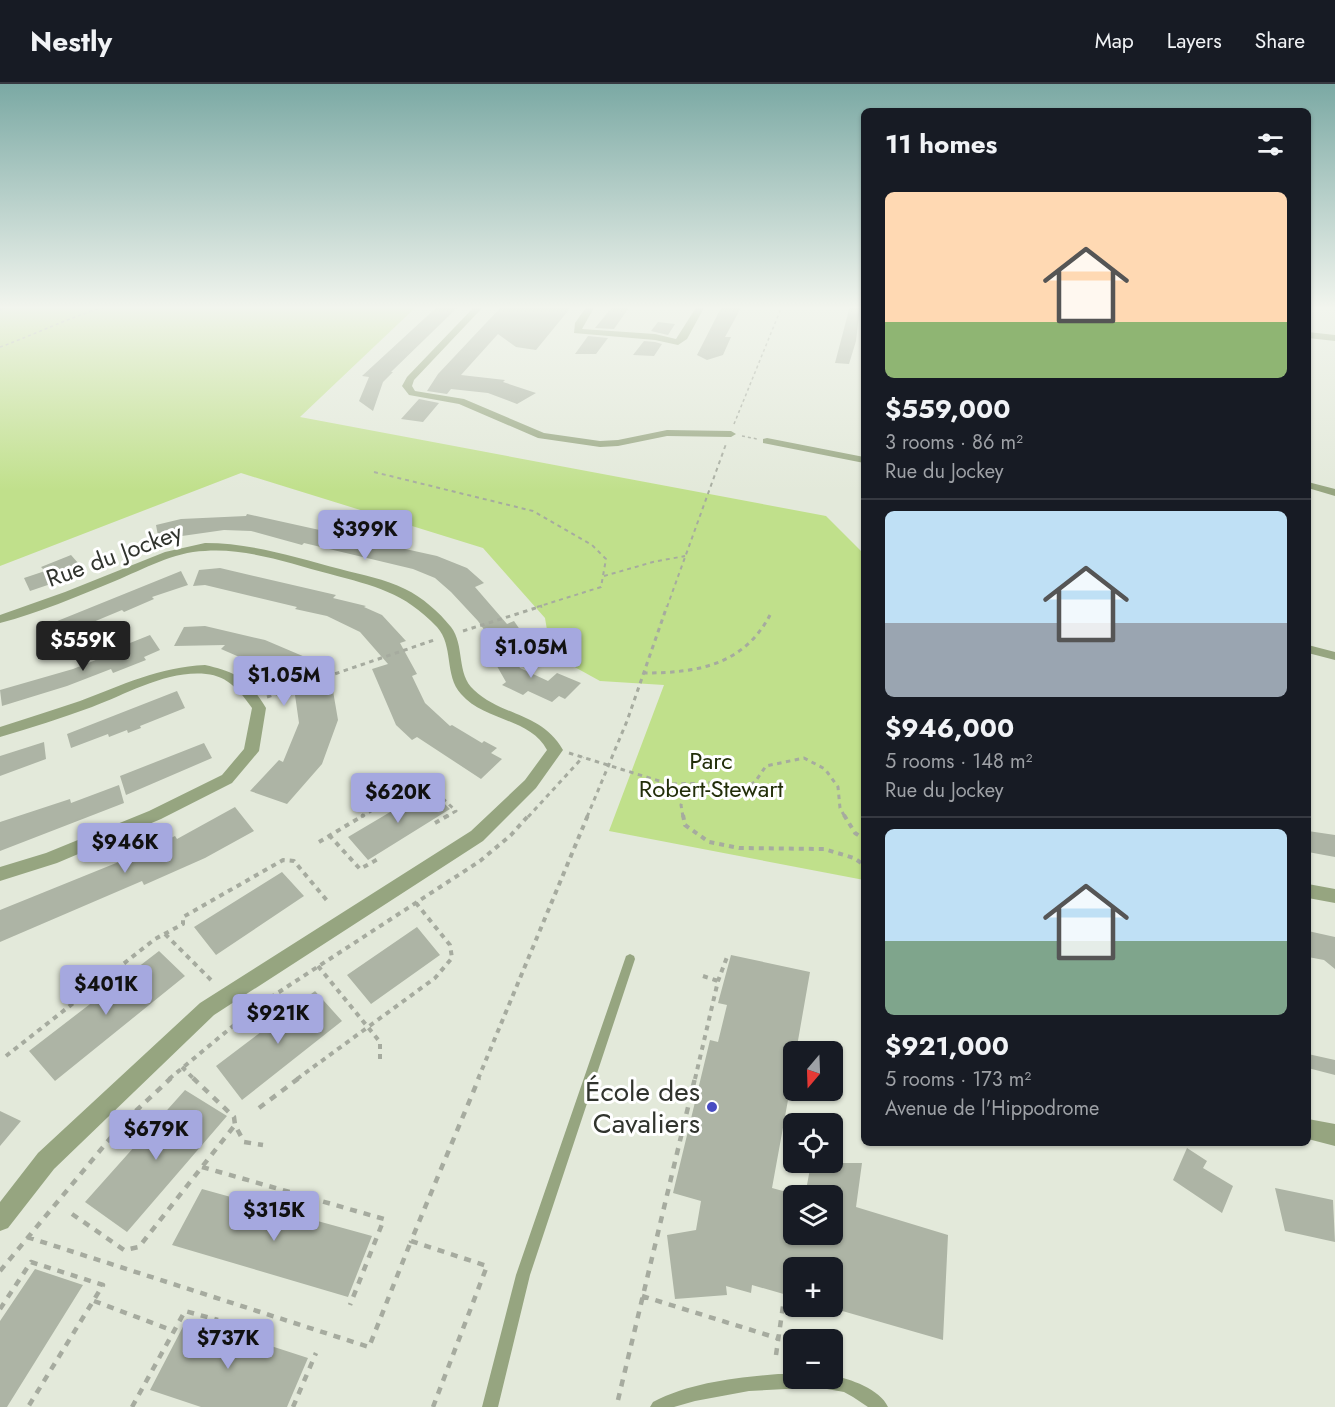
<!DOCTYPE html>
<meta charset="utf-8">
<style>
:root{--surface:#171b24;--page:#20242c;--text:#f1f3f6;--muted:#9ea1a6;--line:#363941;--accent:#a5a8df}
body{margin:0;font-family:Jost,sans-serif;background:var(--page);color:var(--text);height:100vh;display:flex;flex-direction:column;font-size:22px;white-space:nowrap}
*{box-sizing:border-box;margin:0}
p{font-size:20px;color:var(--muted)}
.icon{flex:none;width:33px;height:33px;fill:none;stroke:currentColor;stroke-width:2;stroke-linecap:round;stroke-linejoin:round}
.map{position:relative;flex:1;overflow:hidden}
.drawer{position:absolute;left:861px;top:24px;width:450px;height:1038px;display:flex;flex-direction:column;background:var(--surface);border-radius:9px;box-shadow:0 2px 4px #0004}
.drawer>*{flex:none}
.needle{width:39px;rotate:199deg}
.buttons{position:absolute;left:783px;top:957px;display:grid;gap:12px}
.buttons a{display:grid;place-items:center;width:60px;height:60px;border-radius:9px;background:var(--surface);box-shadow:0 2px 4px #0004;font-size:30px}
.price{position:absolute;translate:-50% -51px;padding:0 14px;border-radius:6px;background:var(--accent);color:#111;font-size:20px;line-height:39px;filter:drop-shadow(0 2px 3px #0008)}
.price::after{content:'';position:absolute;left:50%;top:36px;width:18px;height:14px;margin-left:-9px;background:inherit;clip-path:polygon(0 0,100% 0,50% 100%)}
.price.selected{background:#222;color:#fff}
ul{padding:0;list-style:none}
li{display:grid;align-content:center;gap:12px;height:318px;padding:0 24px}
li+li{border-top:2px solid var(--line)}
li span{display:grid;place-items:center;height:186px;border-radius:9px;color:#555}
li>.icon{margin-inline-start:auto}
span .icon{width:108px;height:108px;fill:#fffc;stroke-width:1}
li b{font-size:26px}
h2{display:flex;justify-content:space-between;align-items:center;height:72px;padding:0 24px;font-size:26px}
header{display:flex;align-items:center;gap:36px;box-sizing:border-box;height:84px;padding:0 30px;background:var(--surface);border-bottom:2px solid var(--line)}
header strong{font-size:28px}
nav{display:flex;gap:33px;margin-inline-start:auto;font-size:21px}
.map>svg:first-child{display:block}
.green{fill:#c0e08b}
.building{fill:#adb4a5}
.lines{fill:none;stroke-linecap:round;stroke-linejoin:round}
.path-far4{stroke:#a6ab9f;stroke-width:1.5;stroke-dasharray:3 3;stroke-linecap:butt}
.path-far3{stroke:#a6ab9f;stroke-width:2;stroke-dasharray:4 4;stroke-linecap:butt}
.path-far2{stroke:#a6ab9f;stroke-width:3;stroke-dasharray:4.5 4.5;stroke-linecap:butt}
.path-far1{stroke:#a6ab9f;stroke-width:4;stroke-dasharray:5 5;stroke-linecap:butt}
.path{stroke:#a6ab9f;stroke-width:4.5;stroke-dasharray:7 7;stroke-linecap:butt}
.service{fill:#96a580;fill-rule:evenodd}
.minor{fill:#96a580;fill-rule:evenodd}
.poi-dot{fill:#484cc2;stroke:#fff;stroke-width:2}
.labels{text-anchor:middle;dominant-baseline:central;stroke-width:6;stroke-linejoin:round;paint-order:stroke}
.street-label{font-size:24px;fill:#31342e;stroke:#fff}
.park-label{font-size:24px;fill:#222e09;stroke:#fff}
.near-poi-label{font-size:28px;fill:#31342e;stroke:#fff;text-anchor:end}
</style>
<header>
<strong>Nestly</strong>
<nav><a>Map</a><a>Layers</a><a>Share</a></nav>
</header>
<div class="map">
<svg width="1335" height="1323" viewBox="0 0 1335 1323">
<rect width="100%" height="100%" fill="#e3e9da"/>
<path class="green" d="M0 222H417L300 333 826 432 864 470V796L609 747 664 601 600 597 551 570 545 534 483 464 241 389 0 482Z"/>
<path class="building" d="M438 222H459L391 288H393L383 298 373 327 359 317 369 293 362 292Z
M502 222H572L536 266 516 263 498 250 461 291 505 296 503 298 536 309 517 320 488 309 451 305 447 310 427 307 438 290Z
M613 222H630L614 245 595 244Z
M722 222H742L725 253H731L723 271 707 276 697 271Z
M850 222H860L856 257 849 280 835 279Z
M658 238 675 240 668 251 651 247Z
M588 252 608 254 596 270H575Z
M644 257 655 258 662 260 654 272 633 271Z
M419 315 439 319 423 338 401 335Z
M247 430 437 472 467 484 484 499 475 503 507 540 514 537 525 553 496 563 478 537 451 508 435 494 413 485 304 459 302 461 251 447 224 446 175 453 174 451 159 457 156 441 181 435 246 432Z
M71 471 86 488 30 507 24 494 45 487 41 483Z
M220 484 336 511 333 514 366 522 364 523 382 531 406 557 400 559 417 590 412 592 425 619 450 642 452 641 482 659 484 657 497 664 491 669 502 675 481 695 417 653 412 656 396 641 372 585 388 580 360 548 327 532 295 525 297 523 205 501 193 502 199 486Z
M181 487 188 501 152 513 154 515 124 528 122 526 50 556 40 544Z
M205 542 265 556 305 573 332 601 338 636 322 680 287 720 250 707 279 676 283 678 299 639 294 604 267 576 260 582 221 565 225 561 174 562 184 543Z
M150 551 160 566 144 573 146 576 113 589 111 585 67 602 2 622 0 606 73 585 126 564 125 561Z
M507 563 520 584 548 597 557 589 581 599 565 615 559 612 552 618 528 607 523 611 502 601 506 598 489 568Z
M177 607 185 624 140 642 141 644 128 649 127 646 109 653 108 650 71 664 67 650Z
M44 658 46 675 0 692V672Z
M204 659 212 674 126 711 120 692Z
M119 701 124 719 0 767V738L70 715 71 719Z
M429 705 450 725 368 776 348 753Z
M235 723 254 747 205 774 144 801 142 797 0 858V826L131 773 175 752 177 755Z
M1308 747 1335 751V773L1308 768Z
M282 788 304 812 216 871 194 843Z
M417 843 440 871 371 920 347 891Z
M1308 847 1335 853V885L1324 876 1308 873Z
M159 867 185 892 55 997 29 967Z
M731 871 810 888 796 968H794V983L772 1104 794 1110V1150H832V1112H805L811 1079H862L856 1123 948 1151 943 1256 832 1224V1184H794V1213L752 1201 751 1209 726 1202 727 1211 675 1215 667 1151 696 1146 701 1117 673 1109 710 956 718 958 727 921 718 919Z
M315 907 342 937 242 1016 216 982Z
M1308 970 1335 976V991L1308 984Z
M185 1006 227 1032 127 1148 85 1118Z
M0 1027 21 1037 0 1062Z
M1187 1064 1207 1077 1203 1084 1233 1102 1222 1129 1173 1096Z
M1275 1104 1333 1116 1335 1158 1285 1147Z
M202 1105 372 1152 348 1213 172 1161Z
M35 1185 83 1201 7 1323H0V1237Z
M187 1235 308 1274 287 1323H201L150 1306Z"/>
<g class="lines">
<path class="path-far4" d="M0 263C36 250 70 233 107 222
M734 340 782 222
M742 352 757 355"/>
<path class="path-far3" d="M374 388 533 427 592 461 606 475 601 503 537 523
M604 492 653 478 685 472
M667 523 726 360"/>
<path class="path-far2" d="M463 547 542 522
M643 589C696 589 743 582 770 531
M267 613 437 555
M569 669 669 700 712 699 739 707 755 698 766 682 804 674 825 685 838 703 840 724 845 733
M361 733 423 696 456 727 446 733
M528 733 583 673
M587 733 627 637 667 522
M683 733 681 721 687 701"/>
<path class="path-far1" d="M683 731 685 741 709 758 739 764 824 765 854 774 864 781
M844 731 855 749 864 755
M435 739 449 731
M329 751 360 785 380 774
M319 758 364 731
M165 850 211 896
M318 882 380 958V976
M703 892 718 897
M6 972 155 855 183 840V833L283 776 294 777 329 819
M182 983 194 995
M169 995 256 923 480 777 511 751 529 731
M297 995 435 894 452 874 450 861 416 819
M478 995 588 731
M695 995 718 897 727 873"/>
<path class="path" d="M193 994 234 1033 235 1041 244 1058 263 1061
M259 1024 299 994
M202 1083 384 1135 350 1221
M72 1130 124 1166 139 1163 235 1041
M27 1153 369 1263 411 1157
M0 1187 123 1039 171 994
M642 1212 777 1254
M94 1217 174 1247
M0 1225 31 1178 103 1201 28 1323
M776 1271 783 1222
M618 1316 695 994
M132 1323 185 1227 218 1236
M293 1323 316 1269
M433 1323 487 1182 411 1157 479 994"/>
<path class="service" d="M630 870 634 872 635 875 530 1191 498 1323H482L516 1191 625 875 626 872Z
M778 1290H794V1294H832V1291C850 1295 880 1305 888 1323H868L853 1313 844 1308 827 1305 805 1304 749 1307 695 1317 674 1323H650L653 1318C692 1298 735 1294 778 1290Z"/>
<path class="minor" d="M0 222H9L0 227Z
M475 222H484L414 296 412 302 415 307 464 315 544 349 600 357 618 356 667 346 731 347 736 350 731 353 667 352 618 362 600 363 538 354 459 320 409 311 402 302 407 293Z
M587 222H595L582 245 655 250 676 255 697 222H705L687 255 678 261 655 256 574 249 575 239Z
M1308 248 1335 251V257L1308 254Z
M767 354 864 373V379L763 359V355Z
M1308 398 1335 405V412L1308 404Z
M205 459C251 459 295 473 340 485 362 491 385 495 405 505 422 513 439 528 451 543 465 561 456 590 474 606 503 633 541 628 563 666L536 704 483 757 214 931 54 1085 8 1144 0 1147V1118L38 1069 200 919 471 747 525 696 547 666C530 634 484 637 461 610 444 591 454 562 437 543 404 508 374 502 330 490 289 479 247 464 205 467 173 468 144 485 115 497 78 512 39 529 0 539V531L65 508 165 468Z
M1308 561 1335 568V576L1308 569Z
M205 581C237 588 249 596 266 624L259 667 232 699 161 735 57 779 0 797V783L46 769 149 727 222 691 244 665 252 624C240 607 228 592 206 590 167 586 127 610 92 623 62 634 31 644 0 653V643C27 634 54 626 80 617 122 601 160 583 205 581Z
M1308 800 1335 805V819L1308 814Z
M1308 1035 1335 1040V1062L1308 1055Z"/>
</g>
<linearGradient id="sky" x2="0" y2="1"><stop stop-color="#7ba9a4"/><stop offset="0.55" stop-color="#f2f5ee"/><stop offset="1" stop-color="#f2f5ee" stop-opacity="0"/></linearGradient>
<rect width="1335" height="407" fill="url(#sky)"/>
<circle class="poi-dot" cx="712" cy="1023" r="6"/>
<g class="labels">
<g class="street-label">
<text transform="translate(114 471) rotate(-20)">Rue du Jockey</text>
</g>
<g class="park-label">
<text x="711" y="676">Parc<tspan x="711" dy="28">Robert-Stewart</tspan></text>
</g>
<g class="near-poi-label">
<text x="700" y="1007">École des<tspan x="700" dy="32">Cavaliers</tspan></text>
</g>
</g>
</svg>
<div class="buttons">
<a><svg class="needle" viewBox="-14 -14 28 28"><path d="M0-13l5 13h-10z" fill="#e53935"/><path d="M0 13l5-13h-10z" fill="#9ea1a6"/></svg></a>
<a><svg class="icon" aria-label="locate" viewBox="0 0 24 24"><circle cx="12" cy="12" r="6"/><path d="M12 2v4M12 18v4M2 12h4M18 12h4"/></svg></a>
<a><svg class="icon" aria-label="layers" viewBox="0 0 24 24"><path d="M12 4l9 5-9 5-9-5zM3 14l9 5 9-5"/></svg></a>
<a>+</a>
<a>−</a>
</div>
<b class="price" style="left:365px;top:477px">$399K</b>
<b class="price selected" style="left:83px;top:588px">$559K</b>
<b class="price" style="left:531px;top:595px">$1.05M</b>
<b class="price" style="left:284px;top:623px">$1.05M</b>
<b class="price" style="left:398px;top:740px">$620K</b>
<b class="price" style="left:125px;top:790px">$946K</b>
<b class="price" style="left:106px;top:932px">$401K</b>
<b class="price" style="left:278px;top:961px">$921K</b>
<b class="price" style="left:156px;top:1077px">$679K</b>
<b class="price" style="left:274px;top:1158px">$315K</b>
<b class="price" style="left:228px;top:1286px">$737K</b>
<section class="drawer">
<h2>11 homes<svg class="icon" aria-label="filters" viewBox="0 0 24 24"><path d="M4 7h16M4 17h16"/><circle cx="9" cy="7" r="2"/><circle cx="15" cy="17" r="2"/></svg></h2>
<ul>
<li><span style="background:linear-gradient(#ffd9b3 70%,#8fb573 0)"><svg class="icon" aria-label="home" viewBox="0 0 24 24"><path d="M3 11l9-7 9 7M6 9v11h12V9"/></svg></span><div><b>$559,000</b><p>3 rooms · 86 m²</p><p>Rue du Jockey</p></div></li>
<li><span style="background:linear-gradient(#bfe0f5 60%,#9aa5b1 0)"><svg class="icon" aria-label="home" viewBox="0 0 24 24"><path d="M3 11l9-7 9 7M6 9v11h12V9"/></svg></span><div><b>$946,000</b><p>5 rooms · 148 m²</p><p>Rue du Jockey</p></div></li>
<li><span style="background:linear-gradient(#bfe0f5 60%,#7fa58c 0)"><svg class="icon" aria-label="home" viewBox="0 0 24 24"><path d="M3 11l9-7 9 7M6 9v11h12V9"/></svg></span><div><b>$921,000</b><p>5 rooms · 173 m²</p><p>Avenue de l'Hippodrome</p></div></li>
</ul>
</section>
</div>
